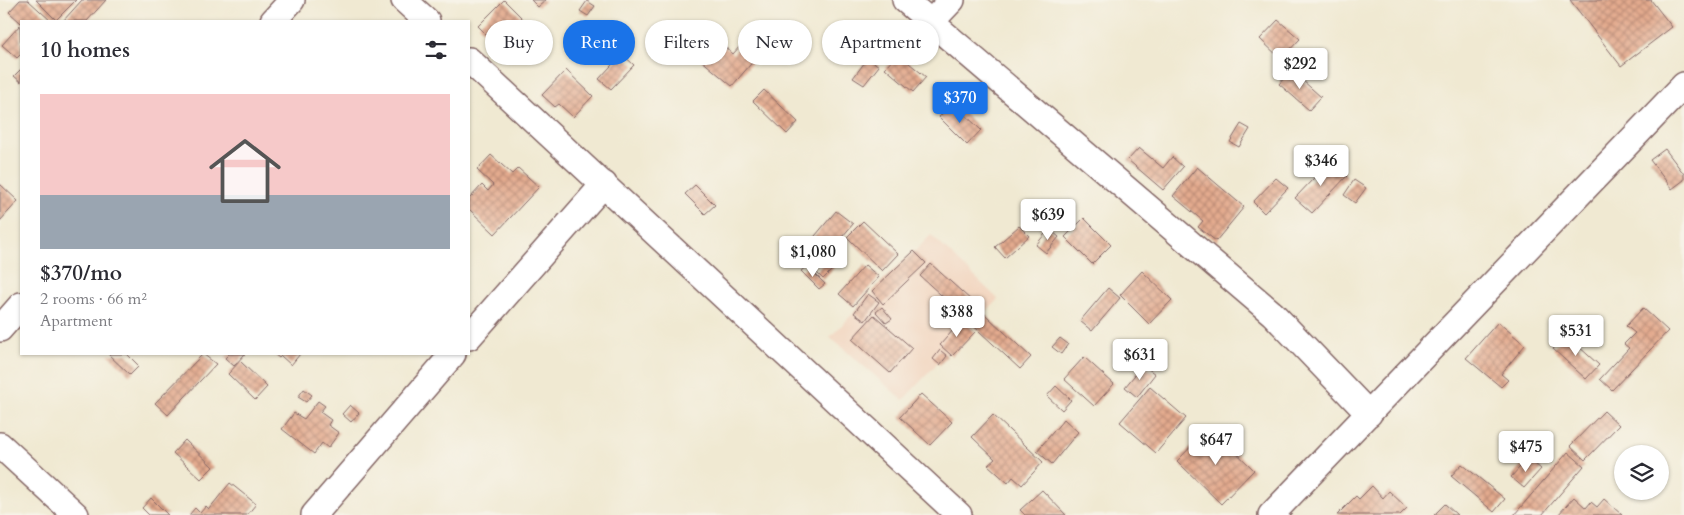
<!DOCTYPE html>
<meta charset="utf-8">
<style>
:root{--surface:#fff;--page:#f7f7f7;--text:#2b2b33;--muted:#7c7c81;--accent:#1a73e8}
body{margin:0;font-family:Cardo,serif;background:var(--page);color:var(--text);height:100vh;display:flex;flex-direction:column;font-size:19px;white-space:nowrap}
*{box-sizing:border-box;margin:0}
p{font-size:16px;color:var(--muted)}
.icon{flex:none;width:28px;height:28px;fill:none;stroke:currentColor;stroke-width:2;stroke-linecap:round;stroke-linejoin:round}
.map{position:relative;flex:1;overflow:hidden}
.details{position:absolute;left:20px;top:20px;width:450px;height:335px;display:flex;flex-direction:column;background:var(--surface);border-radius:0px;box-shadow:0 1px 4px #0004}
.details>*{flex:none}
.top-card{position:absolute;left:485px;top:20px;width:475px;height:45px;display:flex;gap:10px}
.tools{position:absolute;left:1614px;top:445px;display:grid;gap:10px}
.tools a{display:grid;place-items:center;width:55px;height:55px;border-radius:50%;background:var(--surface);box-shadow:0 1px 4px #0004;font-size:25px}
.price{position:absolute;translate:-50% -42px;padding:0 11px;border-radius:5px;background:#fff;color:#222;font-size:16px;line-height:32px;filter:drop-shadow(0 1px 2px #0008)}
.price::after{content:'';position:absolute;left:50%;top:30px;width:15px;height:11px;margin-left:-8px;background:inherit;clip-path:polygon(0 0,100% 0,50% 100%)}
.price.on{background:var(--accent);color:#fff}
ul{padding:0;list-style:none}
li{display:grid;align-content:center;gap:10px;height:265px;padding:0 20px}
li span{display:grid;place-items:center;height:155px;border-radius:0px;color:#555}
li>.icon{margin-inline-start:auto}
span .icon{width:90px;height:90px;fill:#fffc;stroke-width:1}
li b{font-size:21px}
h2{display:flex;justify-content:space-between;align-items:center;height:60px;padding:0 20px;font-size:21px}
.pill{padding:0 18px;border-radius:22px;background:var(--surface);box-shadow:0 1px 4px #0004;font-size:18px;line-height:45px}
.pill.on{background:var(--accent);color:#fff}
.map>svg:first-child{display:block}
.built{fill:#f2d4be}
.building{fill:url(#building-cross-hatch)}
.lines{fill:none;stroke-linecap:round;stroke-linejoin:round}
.minor-casing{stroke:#846665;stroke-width:28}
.minor{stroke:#fff;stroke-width:25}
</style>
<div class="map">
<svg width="1684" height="515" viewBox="0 0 1684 515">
<defs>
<pattern id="building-cross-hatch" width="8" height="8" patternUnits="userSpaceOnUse" patternTransform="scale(1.25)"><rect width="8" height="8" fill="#e3aa8e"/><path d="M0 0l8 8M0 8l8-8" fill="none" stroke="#ba8a74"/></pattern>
</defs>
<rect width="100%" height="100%" fill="#f7f3e8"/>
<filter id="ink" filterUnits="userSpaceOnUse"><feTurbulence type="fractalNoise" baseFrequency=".02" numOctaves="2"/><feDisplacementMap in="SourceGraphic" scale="10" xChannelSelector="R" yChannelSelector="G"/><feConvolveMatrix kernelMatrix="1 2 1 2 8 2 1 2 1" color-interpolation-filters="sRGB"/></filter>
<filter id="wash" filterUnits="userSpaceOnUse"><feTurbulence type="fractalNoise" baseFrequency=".0096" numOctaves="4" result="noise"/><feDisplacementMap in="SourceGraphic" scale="20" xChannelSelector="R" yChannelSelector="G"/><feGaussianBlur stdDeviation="1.12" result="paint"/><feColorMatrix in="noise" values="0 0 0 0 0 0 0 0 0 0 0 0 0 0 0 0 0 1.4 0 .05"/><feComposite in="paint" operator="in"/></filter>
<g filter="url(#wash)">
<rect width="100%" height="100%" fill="#f0e9d2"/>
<path class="built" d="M931 235 998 299 903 400 830 337Z"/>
<g id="blocks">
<path class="building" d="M20 0H28L51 21 21 23 9 12Z
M36 0H76L56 20Z
M82 0H106L87 21H63Z
M504 0 539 35 513 61 478 26Z
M531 0H546L538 7Z
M1570 0H1651L1672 27 1621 66Z
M587 1 595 6 588 16 580 11Z
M1278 20 1300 39 1281 59 1260 39Z
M20 25 21 54 17 58 2 45Z
M710 34 733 54 741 45 756 58 732 86 694 54Z
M622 54 634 65 611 89 599 79Z
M898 54 926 77 913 92 885 68Z
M868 58 879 66 864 85 853 78Z
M21 69V82L14 76Z
M566 70 593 96 573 117 559 104 555 107 542 95Z
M1291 70 1321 97 1309 110 1279 84Z
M764 90 798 122 787 134 753 101Z
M953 103 981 130 967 145 939 117Z
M1241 124 1250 129 1239 147 1230 142Z
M1139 148 1163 168 1172 157 1183 167 1163 190 1128 160Z
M1665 149 1684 174V180L1672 189 1650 160Z
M491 155 512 174 518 168 539 187 495 234 469 209V199L482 185 488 191 493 185 477 170Z
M1331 160 1347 176 1312 213 1295 198Z
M1197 167 1244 207 1216 241 1198 227 1203 221 1173 196Z
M1276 178 1288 188 1264 213 1253 202Z
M1354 180 1366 188 1355 203 1344 195Z
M0 184 18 201 0 221Z
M695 185 715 205 705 214 685 194Z
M836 211 853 224 826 256 810 242Z
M1084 218 1111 245 1092 264 1065 237Z
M863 221 898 254 882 271 847 237Z
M1019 226 1029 236 1005 258 995 247Z
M1049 229 1059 237 1046 253 1036 245Z
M813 250 822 258 813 268 804 260Z
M914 251 926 263 883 304 872 291Z
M826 260 834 268 823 279 816 272Z
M931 264 972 301 961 313 920 276Z
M865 265 879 277 853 306 839 294Z
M807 266 825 284 819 289 801 271Z
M1142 271 1172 300 1149 324 1120 295Z
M1108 288 1120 298 1092 331 1080 321Z
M868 294 879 302 865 321 854 313Z
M976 306 1031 357 1020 369 965 318Z
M882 307 892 319 886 323 876 312Z
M1643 308 1668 331 1612 390 1600 379 1629 348 1624 344 1635 333 1626 326Z
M874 315 912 348 890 373 852 339Z
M962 320 975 332 952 356 940 345Z
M1498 322 1525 345 1501 374 1508 380 1501 387 1466 358Z
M1566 335 1599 365 1586 379 1553 349Z
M1060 338 1068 344 1061 354 1052 347Z
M940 350 947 356 940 365 933 359Z
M108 354H127L139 366 130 375Z
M203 354 216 364 168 415 155 403Z
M229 354H245L234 366 225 358Z
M274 354H300L291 365 281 356 279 358Z
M1084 357 1114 384 1094 406 1064 379Z
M240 361 267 387 255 400 228 374Z
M1143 365 1155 374 1137 397 1125 387Z
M1056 386 1071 400 1062 410 1047 396Z
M1150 387 1186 418 1156 453 1120 422Z
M304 389 312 395 306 402 298 397Z
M921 394 952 422 930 445 900 417Z
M318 401 325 406 320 412 331 420 328 425 339 433 328 448 322 443 314 454 282 429 294 413 304 419Z
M350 405 359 413 351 422 342 414Z
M1604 411 1619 425 1585 460 1570 446Z
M993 415 1043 462 1022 485 1013 477 1008 483 988 465 995 459 972 437Z
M1064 419 1078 432 1052 464 1037 451Z
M1210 427 1254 470 1221 504 1177 461Z
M185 440 213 467 201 479 173 453Z
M1568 452 1584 466 1542 515H1514Z
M1528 458 1541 469 1524 488 1511 477Z
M1462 464 1505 499 1494 512 1451 476Z
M230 483 256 504 247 515H189L195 508 200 513 206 506 209 509Z
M1372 486 1383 498 1389 491 1407 508 1400 515H1337L1356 496 1359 499Z
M1042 490 1066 515H1025L1020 510Z
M1574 497 1586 508 1591 502 1597 507 1604 499 1622 515H1558Z
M151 498 168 515H149L142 508Z
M1445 504 1457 515H1434Z"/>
</g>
</g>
<g filter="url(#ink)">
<use href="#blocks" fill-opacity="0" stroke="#846665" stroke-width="1"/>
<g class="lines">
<g class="minor-casing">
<path id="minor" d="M404 0 427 21
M905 0 1273 314 1369 414
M273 21 292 0
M930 23 952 0
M469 60 959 515
M0 329 21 305
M469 337 604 184
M0 445 76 515
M314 515 453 354
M1271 515 1684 85"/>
</g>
<use href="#minor" class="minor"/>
</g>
</g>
</svg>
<div class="tools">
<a><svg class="icon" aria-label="layers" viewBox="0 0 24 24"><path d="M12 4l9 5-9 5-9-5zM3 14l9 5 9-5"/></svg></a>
</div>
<b class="price" style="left:1300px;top:90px">$292</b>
<b class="price on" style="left:960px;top:124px">$370</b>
<b class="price" style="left:1321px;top:187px">$346</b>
<b class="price" style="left:1048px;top:241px">$639</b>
<b class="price" style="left:813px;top:278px">$1,080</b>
<b class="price" style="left:957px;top:338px">$388</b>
<b class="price" style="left:1576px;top:357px">$531</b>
<b class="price" style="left:1140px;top:381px">$631</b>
<b class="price" style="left:1216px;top:466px">$647</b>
<b class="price" style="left:1526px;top:473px">$475</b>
<div class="top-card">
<a class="pill">Buy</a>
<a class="pill on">Rent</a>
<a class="pill">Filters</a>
<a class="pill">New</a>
<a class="pill">Apartment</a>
</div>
<section class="details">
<h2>10 homes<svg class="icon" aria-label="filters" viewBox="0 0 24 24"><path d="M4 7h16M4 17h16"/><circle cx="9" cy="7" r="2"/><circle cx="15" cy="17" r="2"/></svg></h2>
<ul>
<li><span style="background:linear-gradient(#f6c9c9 65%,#9aa5b1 0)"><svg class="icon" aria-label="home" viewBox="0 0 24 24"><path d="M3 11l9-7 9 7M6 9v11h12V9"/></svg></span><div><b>$370/mo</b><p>2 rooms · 66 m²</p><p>Apartment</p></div></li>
</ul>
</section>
</div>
